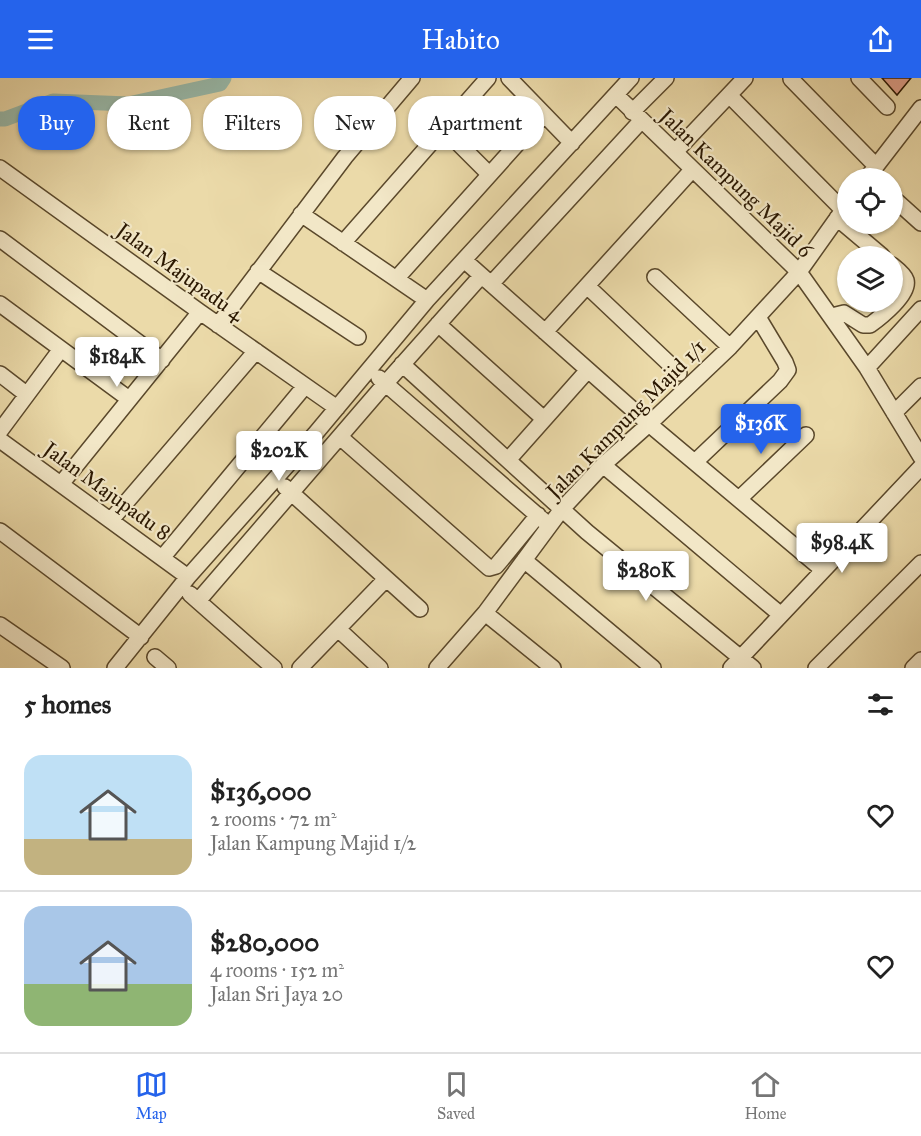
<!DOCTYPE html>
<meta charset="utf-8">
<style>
:root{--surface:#fff;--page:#f6f6f6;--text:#222;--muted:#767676;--line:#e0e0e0;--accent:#2563eb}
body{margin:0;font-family:"IM FELL Great Primer",serif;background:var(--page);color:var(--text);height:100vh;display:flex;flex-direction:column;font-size:22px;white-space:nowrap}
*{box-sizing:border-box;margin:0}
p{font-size:20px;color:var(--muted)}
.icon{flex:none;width:33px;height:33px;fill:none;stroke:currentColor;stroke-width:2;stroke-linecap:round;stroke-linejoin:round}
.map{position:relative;height:590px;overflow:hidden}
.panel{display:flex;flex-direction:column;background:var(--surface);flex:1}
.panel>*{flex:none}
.hud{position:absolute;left:18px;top:18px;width:600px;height:54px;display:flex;gap:12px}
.controls{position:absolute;left:837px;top:90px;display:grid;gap:12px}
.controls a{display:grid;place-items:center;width:66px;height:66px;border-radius:50%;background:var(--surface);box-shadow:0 2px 4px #0004;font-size:30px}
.price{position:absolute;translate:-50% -51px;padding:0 14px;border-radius:6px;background:#fff;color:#222;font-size:20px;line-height:39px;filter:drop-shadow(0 2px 3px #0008)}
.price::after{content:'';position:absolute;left:50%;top:36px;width:18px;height:14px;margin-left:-9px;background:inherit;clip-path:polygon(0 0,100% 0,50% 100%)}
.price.current{background:var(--accent);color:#fff}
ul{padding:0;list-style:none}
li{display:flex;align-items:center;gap:18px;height:150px;padding:0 24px}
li+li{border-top:2px solid var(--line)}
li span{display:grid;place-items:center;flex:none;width:168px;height:120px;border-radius:18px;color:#555}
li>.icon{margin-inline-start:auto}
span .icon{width:72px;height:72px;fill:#fffc;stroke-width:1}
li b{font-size:26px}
h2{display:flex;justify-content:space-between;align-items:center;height:72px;padding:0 24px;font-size:26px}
.chip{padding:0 21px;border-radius:24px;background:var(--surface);box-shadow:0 2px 4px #0004;font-size:21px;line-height:54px}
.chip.current{background:var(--accent);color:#fff}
header{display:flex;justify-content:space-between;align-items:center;height:78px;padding:0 24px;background:var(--accent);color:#fff;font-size:27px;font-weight:600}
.dock{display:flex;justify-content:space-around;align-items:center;height:84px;border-top:2px solid var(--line);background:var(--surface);font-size:16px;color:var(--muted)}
.dock a{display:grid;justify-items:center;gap:3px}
.dock .current{color:var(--accent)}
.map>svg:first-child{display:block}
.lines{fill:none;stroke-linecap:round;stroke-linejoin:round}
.canal{stroke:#98baab;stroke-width:15}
.building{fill:#e1a18c;stroke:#2a1701;stroke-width:1.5}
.minor-casing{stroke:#5a482b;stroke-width:18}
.minor{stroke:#f2e7c7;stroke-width:15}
.labels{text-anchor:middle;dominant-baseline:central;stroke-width:4.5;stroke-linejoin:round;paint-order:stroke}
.street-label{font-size:21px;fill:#2a1701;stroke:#f2e7c7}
</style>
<header><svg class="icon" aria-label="menu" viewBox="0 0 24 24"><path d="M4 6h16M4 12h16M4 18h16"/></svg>Habito<svg class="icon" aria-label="share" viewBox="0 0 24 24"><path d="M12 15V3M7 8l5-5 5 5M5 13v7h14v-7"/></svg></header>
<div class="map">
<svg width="921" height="590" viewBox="0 0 921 590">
<rect width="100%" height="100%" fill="#ebdaa9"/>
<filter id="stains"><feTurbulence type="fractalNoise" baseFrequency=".00333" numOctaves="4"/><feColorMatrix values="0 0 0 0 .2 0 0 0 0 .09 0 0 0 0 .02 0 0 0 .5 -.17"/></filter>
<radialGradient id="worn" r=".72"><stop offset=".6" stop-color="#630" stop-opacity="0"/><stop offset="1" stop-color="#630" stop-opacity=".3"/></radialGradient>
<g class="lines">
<path class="canal" d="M0 41H5L53 23 128 26 220 6 224 0"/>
</g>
<path class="building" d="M882 0H911L897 17Z"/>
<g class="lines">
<g class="minor-casing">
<path id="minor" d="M509 0 572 65
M859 0 887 29
M791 1 876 88
M616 17 799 194 867 290 921 379
M729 17 842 131
M632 34 666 0
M443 50 489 96
M675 74 745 0
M0 90 200 234 337 330
M867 100 921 30
M892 119 921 145
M301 136 427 222
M837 140 882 178
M0 161 162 282
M343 165 488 0
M464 182 649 346 823 492
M258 193 358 259
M655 199 730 269
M396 201 544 36
M491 206 641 43
M587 208 679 295
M0 226 129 321
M832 238 844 235 863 247H870C881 239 910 216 906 202 904 196 897 191 892 187
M438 246 544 341
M218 247 345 79 412 0
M545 254 692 92
M402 286 587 454 753 590
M867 290 921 231
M0 296 26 316
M379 300 544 443
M894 335 921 308
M0 353 61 271
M340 359 489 490 496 488 502 481 538 437
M0 362 188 499
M508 382 588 292
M695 384 780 303 788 292 785 284 758 239
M603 387 781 537
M61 406 200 234
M285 409 420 531
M739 421 806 357
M111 442 256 273
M0 453 141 559
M162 480 305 308
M524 482 653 590
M190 516 274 590
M198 523 385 306 481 198
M485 535 553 590
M0 547 62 590
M338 551 380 590
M155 579 168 590
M115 590 188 499 315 356 427 222 631 0
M300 590 386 501
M437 590 485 535 562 431 603 387 649 346 730 269 799 194 848 125
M731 590 921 389
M816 590 921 485
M913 590 921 582"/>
</g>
<use href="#minor" class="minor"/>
</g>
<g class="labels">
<g class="street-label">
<text transform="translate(736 105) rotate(44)">Jalan Kampung Majid 6</text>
<text transform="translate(180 194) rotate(36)">Jalan Majupadu 4</text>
<text transform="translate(626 341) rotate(-45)">Jalan Kampung Majid 1/1</text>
<text transform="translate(107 413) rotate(36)">Jalan Majupadu 8</text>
</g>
</g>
<rect width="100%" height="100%" filter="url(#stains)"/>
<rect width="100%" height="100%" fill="url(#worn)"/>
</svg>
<div class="controls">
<a><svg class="icon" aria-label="locate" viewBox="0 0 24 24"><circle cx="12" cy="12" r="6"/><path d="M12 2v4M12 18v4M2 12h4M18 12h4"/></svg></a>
<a><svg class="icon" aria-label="layers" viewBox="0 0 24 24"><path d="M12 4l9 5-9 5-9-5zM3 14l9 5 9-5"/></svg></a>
</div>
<b class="price" style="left:117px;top:310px">$184K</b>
<b class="price current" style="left:761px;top:377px">$136K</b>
<b class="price" style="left:279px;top:404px">$202K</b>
<b class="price" style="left:842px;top:496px">$98.4K</b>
<b class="price" style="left:646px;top:524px">$280K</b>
<div class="hud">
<a class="chip current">Buy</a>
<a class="chip">Rent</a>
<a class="chip">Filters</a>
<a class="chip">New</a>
<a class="chip">Apartment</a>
</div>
</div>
<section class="panel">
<h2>5 homes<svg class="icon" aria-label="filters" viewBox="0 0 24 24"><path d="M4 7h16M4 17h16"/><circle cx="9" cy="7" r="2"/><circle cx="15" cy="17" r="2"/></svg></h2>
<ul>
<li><span style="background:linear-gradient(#bfe0f5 70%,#c2b280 0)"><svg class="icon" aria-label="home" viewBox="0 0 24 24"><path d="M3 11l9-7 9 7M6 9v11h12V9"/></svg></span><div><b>$136,000</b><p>2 rooms · 72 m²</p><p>Jalan Kampung Majid 1/2</p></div><svg class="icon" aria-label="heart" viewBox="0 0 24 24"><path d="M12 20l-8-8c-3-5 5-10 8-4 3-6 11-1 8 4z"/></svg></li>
<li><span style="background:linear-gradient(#a9c7e8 65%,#8fb573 0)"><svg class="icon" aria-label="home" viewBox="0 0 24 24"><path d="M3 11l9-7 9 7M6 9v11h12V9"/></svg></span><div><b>$280,000</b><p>4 rooms · 152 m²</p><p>Jalan Sri Jaya 20</p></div><svg class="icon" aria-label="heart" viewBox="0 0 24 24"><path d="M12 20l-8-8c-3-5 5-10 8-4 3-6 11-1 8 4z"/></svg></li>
</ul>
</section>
<nav class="dock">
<a class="current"><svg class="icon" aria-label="map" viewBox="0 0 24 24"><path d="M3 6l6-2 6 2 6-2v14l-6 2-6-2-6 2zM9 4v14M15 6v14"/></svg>Map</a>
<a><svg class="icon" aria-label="saved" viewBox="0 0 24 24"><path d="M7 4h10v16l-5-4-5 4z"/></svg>Saved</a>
<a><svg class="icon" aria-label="home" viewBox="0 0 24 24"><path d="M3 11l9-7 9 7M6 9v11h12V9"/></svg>Home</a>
</nav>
